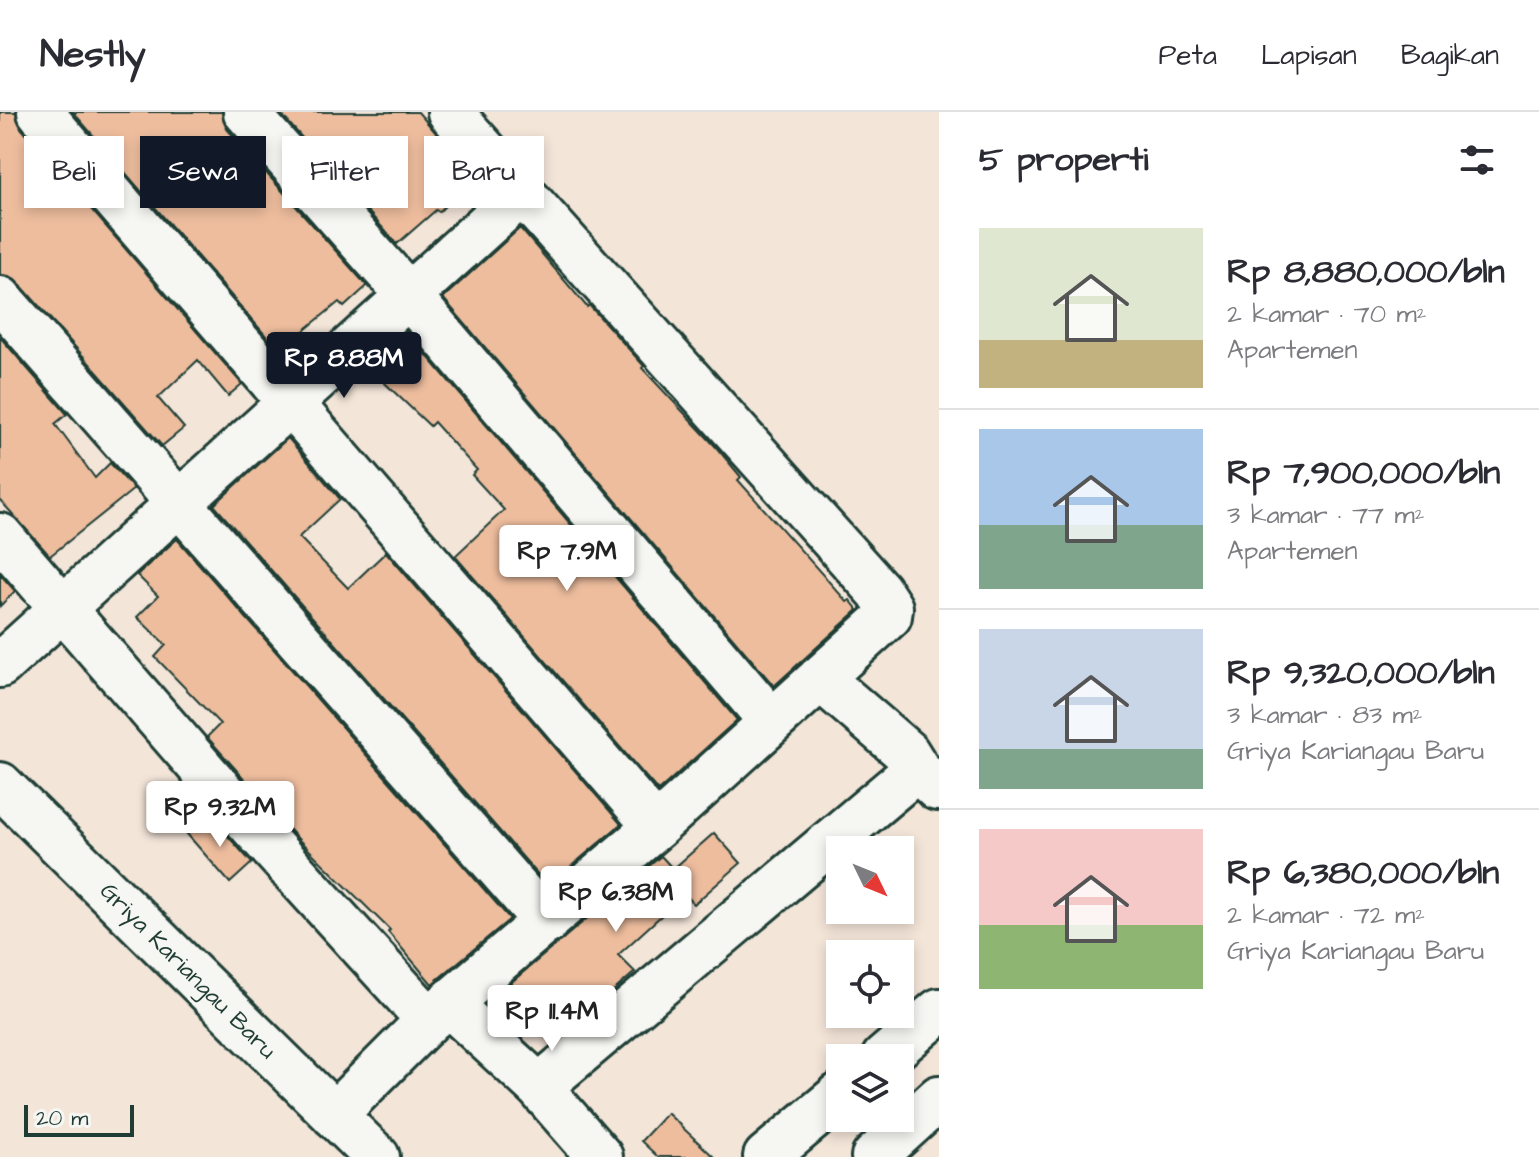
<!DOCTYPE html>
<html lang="id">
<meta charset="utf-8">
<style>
:root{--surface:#fff;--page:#f7f7f7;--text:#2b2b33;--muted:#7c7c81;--line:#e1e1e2;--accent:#111827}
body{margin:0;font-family:"Architects Daughter",sans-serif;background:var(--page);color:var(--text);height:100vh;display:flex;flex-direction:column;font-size:30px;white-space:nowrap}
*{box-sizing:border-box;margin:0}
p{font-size:26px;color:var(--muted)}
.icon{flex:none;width:44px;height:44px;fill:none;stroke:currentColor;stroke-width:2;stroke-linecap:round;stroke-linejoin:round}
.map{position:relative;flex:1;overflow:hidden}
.details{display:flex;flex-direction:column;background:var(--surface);width:600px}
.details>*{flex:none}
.guide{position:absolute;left:24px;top:24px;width:760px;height:72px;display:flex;gap:16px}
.needle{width:52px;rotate:133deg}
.controls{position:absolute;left:826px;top:724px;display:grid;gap:16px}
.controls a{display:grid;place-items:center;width:88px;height:88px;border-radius:0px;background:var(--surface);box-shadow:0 4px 12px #0003;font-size:40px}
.scale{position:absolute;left:24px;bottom:20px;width:110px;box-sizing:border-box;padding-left:8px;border:4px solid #1f3d34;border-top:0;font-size:22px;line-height:28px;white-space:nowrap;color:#1f3d34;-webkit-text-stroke:6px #f6f6f2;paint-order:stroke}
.price{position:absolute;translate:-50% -68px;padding:0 18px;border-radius:8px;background:#fff;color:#222;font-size:26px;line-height:52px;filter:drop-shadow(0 2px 4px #0008)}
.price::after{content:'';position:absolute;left:50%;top:48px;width:24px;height:18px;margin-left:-12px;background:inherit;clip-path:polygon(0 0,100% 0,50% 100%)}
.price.active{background:var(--accent);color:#fff}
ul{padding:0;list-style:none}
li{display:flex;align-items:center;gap:24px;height:200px;padding:0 40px}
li+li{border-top:2px solid var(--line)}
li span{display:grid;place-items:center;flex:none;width:224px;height:160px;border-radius:0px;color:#555}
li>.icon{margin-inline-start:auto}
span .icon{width:96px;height:96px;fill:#fffc;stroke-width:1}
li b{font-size:34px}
h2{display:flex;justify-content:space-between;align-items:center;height:96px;padding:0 40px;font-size:34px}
.pill{padding:0 28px;border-radius:0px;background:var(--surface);box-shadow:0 4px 12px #0003;font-size:28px;line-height:72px}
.pill.active{background:var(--accent);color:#fff}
header{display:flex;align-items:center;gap:48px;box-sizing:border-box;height:112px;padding:0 40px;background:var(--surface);border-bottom:2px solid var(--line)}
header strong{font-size:38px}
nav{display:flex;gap:44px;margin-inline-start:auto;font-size:28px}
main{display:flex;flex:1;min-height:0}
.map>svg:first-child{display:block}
.building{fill:#eebd9e;stroke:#1f3d34;stroke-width:2}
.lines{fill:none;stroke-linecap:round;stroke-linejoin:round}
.minor-casing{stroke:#1f3d34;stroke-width:50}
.minor{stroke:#f6f6f2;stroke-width:44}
.labels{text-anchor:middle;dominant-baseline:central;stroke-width:6;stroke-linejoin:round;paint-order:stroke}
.street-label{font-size:24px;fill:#1f3d34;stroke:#f6f6f2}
</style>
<header>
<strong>Nestly</strong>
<nav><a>Peta</a><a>Lapisan</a><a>Bagikan</a></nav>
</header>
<main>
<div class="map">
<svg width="939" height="1045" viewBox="0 0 939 1045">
<rect width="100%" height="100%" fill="#f4e5d9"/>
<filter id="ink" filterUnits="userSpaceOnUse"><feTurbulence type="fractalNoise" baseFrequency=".0125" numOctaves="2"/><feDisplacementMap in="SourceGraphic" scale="16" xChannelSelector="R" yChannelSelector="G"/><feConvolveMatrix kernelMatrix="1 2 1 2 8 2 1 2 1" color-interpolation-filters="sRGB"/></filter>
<g filter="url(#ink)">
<path class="building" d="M0 0H16L21 16 242 272 228 284 198 248 158 286 184 316 162 334 19 171 9 164 0 163Z
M73 0H222L227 17 367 174 344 195 339 190 279 239Z
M279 0H418L474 65 439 100 436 98 397 132Z
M520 116 587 195 589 193 644 254 642 256 716 335 741 365 738 368 847 490 850 488 858 498 774 574 443 186Z
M407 220 737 608 658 679 455 444 504 398 472 363 477 358 434 310 430 314 369 256Z
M0 225 67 302 55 312 95 366 110 351 134 377 50 444 0 388Z
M288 326 340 387 299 425 348 476 386 440 621 712 548 774 214 393Z
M177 427 510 807 432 872 388 820 390 818 299 728 207 625 220 612 155 545 166 533 137 505 158 484 137 463Z
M0 462 15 479 0 494Z
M209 703 252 751 230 771 187 722Z
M714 721 741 751 694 792 685 782 618 843 635 860 585 904 574 892 548 916 507 874 661 744 673 757Z
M667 1001 714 1045H658L641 1029Z"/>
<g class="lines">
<g class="minor-casing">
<path id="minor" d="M40 0 656 715
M246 0 409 184 772 610
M0 187 546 810
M0 424 242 703 429 908
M0 553 522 81 450 0
M820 566 907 641 917 657 937 676
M0 673 377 1045
M449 892 539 975 600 1045
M884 946 939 899
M539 975 917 657
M334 1003 429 908 656 715 889 504 890 496 879 479 522 81
M766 1045 840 983
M874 1045 939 986"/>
</g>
<use href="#minor" class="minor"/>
</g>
</g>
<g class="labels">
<g class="street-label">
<text transform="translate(188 859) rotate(45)">Griya Kariangau Baru</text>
</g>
</g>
</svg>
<div class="controls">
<a><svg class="needle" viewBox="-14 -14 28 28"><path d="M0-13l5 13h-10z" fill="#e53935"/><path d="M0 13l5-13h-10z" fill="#7c7c81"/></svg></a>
<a><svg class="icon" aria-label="locate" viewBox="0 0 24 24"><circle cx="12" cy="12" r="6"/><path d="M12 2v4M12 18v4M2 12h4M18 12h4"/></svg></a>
<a><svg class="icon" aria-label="layers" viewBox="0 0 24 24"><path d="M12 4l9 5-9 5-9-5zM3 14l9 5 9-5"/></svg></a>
</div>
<div class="scale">20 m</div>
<b class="price active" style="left:344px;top:288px">Rp 8.88M</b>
<b class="price" style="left:567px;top:481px">Rp 7.9M</b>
<b class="price" style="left:220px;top:737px">Rp 9.32M</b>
<b class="price" style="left:616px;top:822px">Rp 6.38M</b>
<b class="price" style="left:552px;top:941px">Rp 11.4M</b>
<div class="guide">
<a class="pill">Beli</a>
<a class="pill active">Sewa</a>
<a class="pill">Filter</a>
<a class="pill">Baru</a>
</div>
</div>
<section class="details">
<h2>5 properti<svg class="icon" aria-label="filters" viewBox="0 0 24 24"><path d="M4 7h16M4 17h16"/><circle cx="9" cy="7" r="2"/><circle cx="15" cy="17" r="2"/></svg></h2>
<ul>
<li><span style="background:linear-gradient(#dfe7d0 70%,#c2b280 0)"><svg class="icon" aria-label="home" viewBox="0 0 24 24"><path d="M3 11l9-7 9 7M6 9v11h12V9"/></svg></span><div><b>Rp 8,880,000/bln</b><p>2 kamar · 70 m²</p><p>Apartemen</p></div></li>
<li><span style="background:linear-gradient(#a9c7e8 60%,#7fa58c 0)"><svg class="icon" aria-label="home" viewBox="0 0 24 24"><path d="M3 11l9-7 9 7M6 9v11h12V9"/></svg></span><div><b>Rp 7,900,000/bln</b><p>3 kamar · 77 m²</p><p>Apartemen</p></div></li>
<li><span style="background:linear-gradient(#c9d6e8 75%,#7fa58c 0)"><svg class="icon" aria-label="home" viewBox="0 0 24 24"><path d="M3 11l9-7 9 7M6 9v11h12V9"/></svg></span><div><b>Rp 9,320,000/bln</b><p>3 kamar · 83 m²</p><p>Griya Kariangau Baru</p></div></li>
<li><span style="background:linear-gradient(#f6c9c9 60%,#8fb573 0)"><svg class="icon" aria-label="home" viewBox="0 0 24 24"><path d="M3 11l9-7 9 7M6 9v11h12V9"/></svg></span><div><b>Rp 6,380,000/bln</b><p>2 kamar · 72 m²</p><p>Griya Kariangau Baru</p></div></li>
</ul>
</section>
</main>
